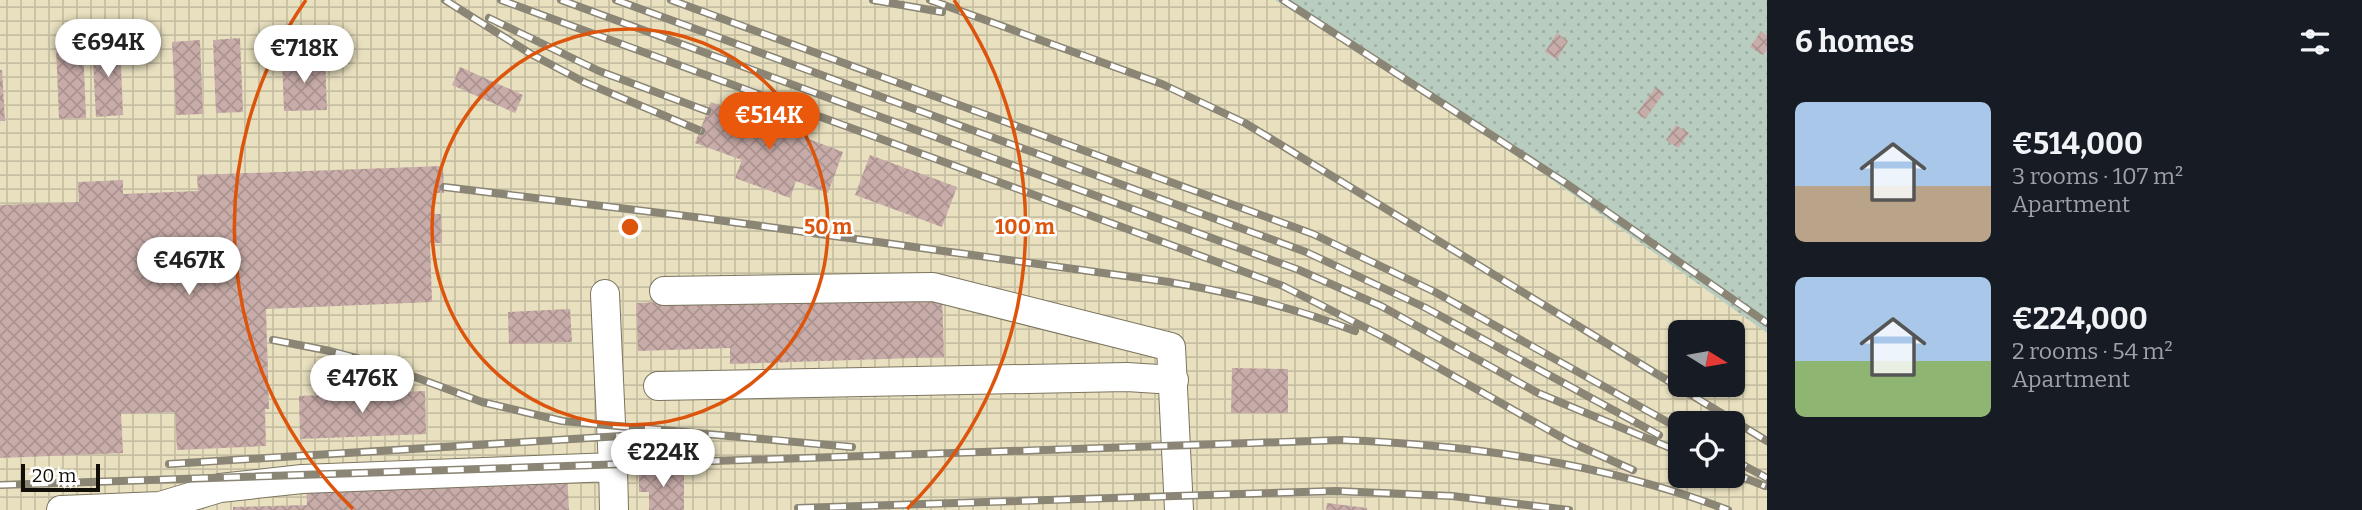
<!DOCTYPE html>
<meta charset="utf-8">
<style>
:root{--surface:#171b24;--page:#242831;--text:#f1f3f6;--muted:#9ea1a6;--accent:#ea580c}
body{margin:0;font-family:Bitter,serif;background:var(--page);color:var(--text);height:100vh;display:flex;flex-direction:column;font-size:26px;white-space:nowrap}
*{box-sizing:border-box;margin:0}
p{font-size:23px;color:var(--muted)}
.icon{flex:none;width:38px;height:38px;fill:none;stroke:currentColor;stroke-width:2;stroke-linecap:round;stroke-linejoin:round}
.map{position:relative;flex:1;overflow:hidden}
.panel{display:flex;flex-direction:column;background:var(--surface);width:595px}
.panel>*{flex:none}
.needle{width:46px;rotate:101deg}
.controls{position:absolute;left:1668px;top:320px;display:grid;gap:14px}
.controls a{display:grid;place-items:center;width:77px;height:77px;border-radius:10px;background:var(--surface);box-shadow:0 2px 5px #0004;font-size:35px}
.scale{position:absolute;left:21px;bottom:18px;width:79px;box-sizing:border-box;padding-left:7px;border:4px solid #110f07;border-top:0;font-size:19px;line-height:24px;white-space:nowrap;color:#110f07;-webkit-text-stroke:5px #fff;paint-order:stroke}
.price{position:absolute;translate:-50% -60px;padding:0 16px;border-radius:24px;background:#fff;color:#222;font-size:23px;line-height:46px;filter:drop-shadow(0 2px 4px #0008)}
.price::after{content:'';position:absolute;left:50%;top:42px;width:21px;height:16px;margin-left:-10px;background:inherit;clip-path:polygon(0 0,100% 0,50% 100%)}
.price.selected{background:var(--accent);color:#fff}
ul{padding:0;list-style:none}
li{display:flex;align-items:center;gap:21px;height:175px;padding:0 28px}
li span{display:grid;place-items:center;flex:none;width:196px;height:140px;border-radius:10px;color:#555}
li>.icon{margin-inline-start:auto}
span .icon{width:84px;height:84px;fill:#fffc;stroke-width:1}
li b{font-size:30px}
h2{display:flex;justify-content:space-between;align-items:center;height:84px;padding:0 28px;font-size:30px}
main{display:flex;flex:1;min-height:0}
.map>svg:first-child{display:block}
.industrial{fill:url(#industrial-grid);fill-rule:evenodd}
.garden{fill:url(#garden-dots)}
.building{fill:url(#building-cross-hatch)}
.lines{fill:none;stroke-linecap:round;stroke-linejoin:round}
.minor-casing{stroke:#7b755f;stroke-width:30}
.minor{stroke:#fff;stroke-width:28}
.rail-casing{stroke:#8a8574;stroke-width:8}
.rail{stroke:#fff;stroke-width:5;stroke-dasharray:16;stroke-linecap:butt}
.ring{fill:none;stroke:#dd550c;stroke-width:3.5}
.centre{fill:#dd550c;stroke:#fff;stroke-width:3.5}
.ring-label{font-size:21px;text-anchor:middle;font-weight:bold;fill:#dd550c;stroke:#fff;stroke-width:5;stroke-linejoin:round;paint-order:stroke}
</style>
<main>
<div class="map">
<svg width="1767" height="510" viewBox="0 0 1767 510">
<defs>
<pattern id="industrial-grid" width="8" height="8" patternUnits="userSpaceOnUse" patternTransform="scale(1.75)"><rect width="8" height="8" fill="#e8e0bf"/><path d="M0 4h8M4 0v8" fill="none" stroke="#c6bfa3"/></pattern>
<pattern id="garden-dots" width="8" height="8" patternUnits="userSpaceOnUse" patternTransform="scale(1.75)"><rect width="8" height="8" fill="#b8cdbf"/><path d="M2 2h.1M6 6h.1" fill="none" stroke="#9dafa3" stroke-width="1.8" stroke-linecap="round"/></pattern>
<pattern id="building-cross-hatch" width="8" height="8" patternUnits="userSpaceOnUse" patternTransform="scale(1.75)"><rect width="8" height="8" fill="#c8aca9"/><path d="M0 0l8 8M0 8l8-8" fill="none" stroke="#ab9390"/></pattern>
</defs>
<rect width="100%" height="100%" fill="#f1ebd1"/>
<path class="industrial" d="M0 0H1275L1447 105 1767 333V510H0ZM1680 332H1732V385H1680ZM1680 424H1732V476H1680Z"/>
<path class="garden" d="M1275 0H1767V333L1447 105Z"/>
<path class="building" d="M1761 31 1767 35V50L1763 55 1750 47Z
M1557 33 1568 41 1557 59 1545 52Z
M240 38 243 112 216 113 213 40Z
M200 40 203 114 176 115 172 42Z
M120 42 123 115 96 117 92 43Z
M83 45 86 118 59 119 56 46Z
M325 58 327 110 284 111 282 59Z
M460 67 523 95 515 113 452 85Z
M0 70H2L5 121H0Z
M1656 87 1664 93 1645 119 1637 113Z
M711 102 843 152 828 193 796 181 790 198 735 178 742 160 695 143Z
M1676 125 1689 133 1678 148 1666 140Z
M870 155 957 187 942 227 855 195Z
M443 166 444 193H433V214H441L442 243H430L432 302 266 309 269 409H265L266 446 177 450 175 412 121 414 123 453 0 458V205L79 202 78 182 123 180V194L198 191 197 175Z
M942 291 944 357 730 364V348L638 351 636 303Z
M570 309 572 342 509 344 508 312Z
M1232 368 1288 369V413H1231Z
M425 391 426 434 300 439 299 396Z
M639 470H684V510H649V492H639Z
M567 473 569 510H233V507L307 505 306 483Z
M1327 503 1367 508V510H1326Z"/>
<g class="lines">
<g class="minor-casing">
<path id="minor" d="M664 291 933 287 1171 347 1179 510
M605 294 613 467
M658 386 1127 377 1174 380
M61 510 160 506 220 488 302 479 613 467 614 510"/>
</g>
<use href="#minor" class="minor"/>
<g class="rail-casing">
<path id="rail" d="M445 0 531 54 584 82 701 131
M501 0 1283 286 1386 338 1570 442 1633 470
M561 0 1299 270 1381 306 1538 393 1680 452
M616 0 1306 252 1426 308 1659 435
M671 0 1313 234 1435 292 1680 429
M873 0 942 12
M930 0 1162 84 1245 123 1767 441
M1283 0 1567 184 1767 323
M489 18 599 71 707 111
M444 187 703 218 1169 282C1235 293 1293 307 1355 331
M273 340 330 351 380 364 482 402 562 421 852 447
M1732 459 1767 478
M169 464 621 436
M1732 473 1765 486
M0 485 1341 440C1473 445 1604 463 1728 510
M798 508 1336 491 1452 496 1569 510"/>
</g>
<use href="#rail" class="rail"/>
</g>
<g class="ring">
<circle cx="630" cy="227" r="198"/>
<path d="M353 509A395 395 0 0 1 306 0M954 0A395 395 0 0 1 907 509"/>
</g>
<circle cx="630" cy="227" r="10" class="centre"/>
<g class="ring-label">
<text x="828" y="234">50 m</text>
<text x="1025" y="234">100 m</text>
</g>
</svg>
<div class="controls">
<a><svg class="needle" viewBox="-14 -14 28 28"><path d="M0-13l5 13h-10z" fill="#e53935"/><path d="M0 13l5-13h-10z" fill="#9ea1a6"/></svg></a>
<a><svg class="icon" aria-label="locate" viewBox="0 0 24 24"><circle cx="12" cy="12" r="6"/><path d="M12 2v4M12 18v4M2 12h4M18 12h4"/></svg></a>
</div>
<div class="scale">20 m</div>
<b class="price" style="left:108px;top:79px">€694K</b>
<b class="price" style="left:304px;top:85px">€718K</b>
<b class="price selected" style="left:769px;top:152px">€514K</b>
<b class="price" style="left:189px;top:297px">€467K</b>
<b class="price" style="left:362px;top:415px">€476K</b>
<b class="price" style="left:663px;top:489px">€224K</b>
</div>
<section class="panel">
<h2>6 homes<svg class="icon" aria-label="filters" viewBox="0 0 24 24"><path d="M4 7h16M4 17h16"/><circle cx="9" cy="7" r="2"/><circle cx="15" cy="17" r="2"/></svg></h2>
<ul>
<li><span style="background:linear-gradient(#a9c7e8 60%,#b9a48a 0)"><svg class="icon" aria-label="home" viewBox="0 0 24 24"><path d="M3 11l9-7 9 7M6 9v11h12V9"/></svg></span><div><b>€514,000</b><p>3 rooms · 107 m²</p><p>Apartment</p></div></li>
<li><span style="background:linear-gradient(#a9c7e8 60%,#8fb573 0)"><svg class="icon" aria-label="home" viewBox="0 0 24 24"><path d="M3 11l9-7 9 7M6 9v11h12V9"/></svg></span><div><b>€224,000</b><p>2 rooms · 54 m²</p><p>Apartment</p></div></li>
</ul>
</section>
</main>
